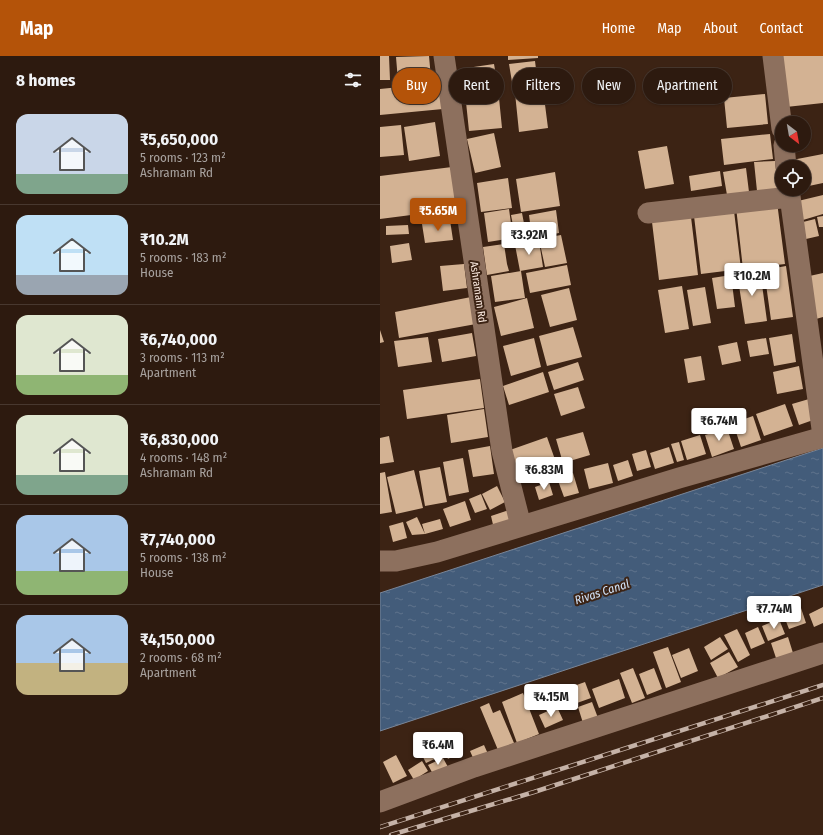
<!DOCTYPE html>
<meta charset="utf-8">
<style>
:root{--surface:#2d1a0f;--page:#352318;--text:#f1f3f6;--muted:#a7a19e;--line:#48382f;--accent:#b45309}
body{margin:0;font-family:"Fira Sans Condensed",sans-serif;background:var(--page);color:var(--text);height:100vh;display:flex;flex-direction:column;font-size:15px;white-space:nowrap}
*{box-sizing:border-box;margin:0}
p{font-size:13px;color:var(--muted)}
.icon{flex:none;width:22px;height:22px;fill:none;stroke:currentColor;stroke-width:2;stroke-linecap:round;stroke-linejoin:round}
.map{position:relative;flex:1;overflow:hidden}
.drawer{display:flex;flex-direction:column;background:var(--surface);width:380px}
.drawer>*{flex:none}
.hud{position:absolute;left:12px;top:12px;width:371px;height:36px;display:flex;gap:8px}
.needle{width:26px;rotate:149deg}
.controls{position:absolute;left:395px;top:60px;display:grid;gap:8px}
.controls a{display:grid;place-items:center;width:36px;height:36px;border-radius:50%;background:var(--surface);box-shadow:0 1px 3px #0004,0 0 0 1px var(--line);font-size:20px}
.price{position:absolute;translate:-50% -34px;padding:0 9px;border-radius:4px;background:#fff;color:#222;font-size:13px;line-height:26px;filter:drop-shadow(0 1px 2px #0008)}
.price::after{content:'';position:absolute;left:50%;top:24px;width:12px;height:9px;margin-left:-6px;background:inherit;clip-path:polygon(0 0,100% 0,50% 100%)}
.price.on{background:var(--accent);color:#fff}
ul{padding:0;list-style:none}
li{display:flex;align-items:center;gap:12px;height:100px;padding:0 16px}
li+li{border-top:1px solid var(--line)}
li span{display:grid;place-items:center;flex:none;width:112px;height:80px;border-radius:12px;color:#555}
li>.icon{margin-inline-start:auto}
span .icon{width:48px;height:48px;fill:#fffc;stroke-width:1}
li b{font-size:17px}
h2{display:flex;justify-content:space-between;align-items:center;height:48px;padding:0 16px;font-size:17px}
.chip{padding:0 14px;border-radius:18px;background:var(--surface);box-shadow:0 1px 3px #0004,0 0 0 1px var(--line);font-size:14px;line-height:36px}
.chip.on{background:var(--accent);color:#fff}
header{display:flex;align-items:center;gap:24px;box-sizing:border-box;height:56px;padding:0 20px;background:var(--accent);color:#fff}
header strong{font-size:19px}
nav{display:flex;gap:22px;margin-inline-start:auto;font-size:14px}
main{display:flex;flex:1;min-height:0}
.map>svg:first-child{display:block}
.water{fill:url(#water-ripples);stroke:#7a8698}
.building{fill:#d3b293}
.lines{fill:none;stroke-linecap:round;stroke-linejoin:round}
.minor{stroke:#8d705e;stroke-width:21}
.rail-casing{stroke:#c5b2a7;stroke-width:4.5}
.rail{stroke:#3c2314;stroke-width:3;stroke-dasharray:9;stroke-linecap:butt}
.labels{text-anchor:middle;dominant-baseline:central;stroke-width:4;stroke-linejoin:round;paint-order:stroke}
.street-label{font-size:11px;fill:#fae9df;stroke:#3c2314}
.water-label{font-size:12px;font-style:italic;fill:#d3e5fb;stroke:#3c2314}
</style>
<header>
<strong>Map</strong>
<nav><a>Home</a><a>Map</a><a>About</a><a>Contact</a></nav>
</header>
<main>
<section class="drawer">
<h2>8 homes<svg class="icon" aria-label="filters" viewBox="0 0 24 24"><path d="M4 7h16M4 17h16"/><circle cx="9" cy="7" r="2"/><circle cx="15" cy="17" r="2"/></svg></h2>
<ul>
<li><span style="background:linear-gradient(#c9d6e8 75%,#7fa58c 0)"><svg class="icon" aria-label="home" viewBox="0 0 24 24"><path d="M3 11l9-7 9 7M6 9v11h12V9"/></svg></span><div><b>₹5,650,000</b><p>5 rooms · 123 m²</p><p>Ashramam Rd</p></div></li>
<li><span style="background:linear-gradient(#bfe0f5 75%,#9aa5b1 0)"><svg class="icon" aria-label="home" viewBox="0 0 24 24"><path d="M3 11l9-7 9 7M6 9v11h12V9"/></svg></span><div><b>₹10.2M</b><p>5 rooms · 183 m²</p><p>House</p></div></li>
<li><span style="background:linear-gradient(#dfe7d0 75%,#8fb573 0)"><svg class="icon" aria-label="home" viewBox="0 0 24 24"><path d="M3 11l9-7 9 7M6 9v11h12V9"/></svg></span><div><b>₹6,740,000</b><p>3 rooms · 113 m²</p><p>Apartment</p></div></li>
<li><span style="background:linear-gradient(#dfe7d0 75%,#7fa58c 0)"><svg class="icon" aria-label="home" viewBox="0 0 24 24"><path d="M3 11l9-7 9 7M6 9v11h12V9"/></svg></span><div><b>₹6,830,000</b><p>4 rooms · 148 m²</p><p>Ashramam Rd</p></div></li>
<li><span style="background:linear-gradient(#a9c7e8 70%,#8fb573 0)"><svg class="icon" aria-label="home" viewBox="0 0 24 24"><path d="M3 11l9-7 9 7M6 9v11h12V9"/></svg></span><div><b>₹7,740,000</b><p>5 rooms · 138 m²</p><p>House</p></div></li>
<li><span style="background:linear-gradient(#a9c7e8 60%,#c2b280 0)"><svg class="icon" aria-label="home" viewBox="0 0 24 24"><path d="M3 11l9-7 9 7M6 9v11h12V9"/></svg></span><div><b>₹4,150,000</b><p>2 rooms · 68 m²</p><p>Apartment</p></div></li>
</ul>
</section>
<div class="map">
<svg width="443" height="779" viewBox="0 0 443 779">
<defs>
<pattern id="water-ripples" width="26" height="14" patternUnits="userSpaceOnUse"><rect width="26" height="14" fill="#435c7a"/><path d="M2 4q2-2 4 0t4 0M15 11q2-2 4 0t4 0" fill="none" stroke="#5f738c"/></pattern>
</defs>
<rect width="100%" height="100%" fill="#3c2314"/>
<path class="water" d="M443 392V529L0 675V537Z"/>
<path class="building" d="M0 0H9L10 24H0Z
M49 0 51 22 18 25 16 1Z
M128 0H158V2L128 4Z
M399 0H443V47L406 51Z
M155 5 158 29 133 32 129 8Z
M114 8 119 37 85 43 80 13Z
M60 27 63 53 0 59V33Z
M163 33 168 72 139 76 135 37Z
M385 38 388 68 347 72 344 42Z
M119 42 122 72 89 75 86 46Z
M55 66 60 100 29 105 24 71Z
M21 69 24 99 0 101V71Z
M114 77 121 111 95 117 87 83Z
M390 78 393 103 344 109 341 83Z
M287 90 294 128 265 133 258 95Z
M443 98V127L424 131V111H414L412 104Z
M395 105 398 133 377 135 374 106Z
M72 111 78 153 0 163V120Z
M366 112 369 136 347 139 343 116Z
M340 115 342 130 311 135 309 120Z
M175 116 180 150 141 156 136 123Z
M128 122 132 152 101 156 97 127Z
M443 139V158L423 164 418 145Z
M397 146 405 208 363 213 356 151Z
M129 153 133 182 108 186 104 157Z
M176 154 179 177 152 182 149 159Z
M354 155 361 213 321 218 314 160Z
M142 157 147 183 136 185 131 159Z
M443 160V171H439L437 161Z
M311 161 318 219 279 224 272 166Z
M435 163 439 180 426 183 423 166Z
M70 164 73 184 45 187 42 168Z
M28 169 29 178 6 179V170Z
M181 179 187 207 165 211 159 183Z
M159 185 163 211 140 215 135 189Z
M29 187 32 204 12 207 10 190Z
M124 188 127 208 129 215 107 219 103 191Z
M84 208 87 232 63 235 60 210Z
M187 209 191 229 150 237 146 217Z
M406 210 413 261 391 264 384 214Z
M380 214 387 265 365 268 357 217Z
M141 215 145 242 115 246 111 220Z
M443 217V261L436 263 425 221Z
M351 219 355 251 337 253 332 222Z
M302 230 309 273 285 277 278 234Z
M325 231 331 267 313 270 307 234Z
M189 232 197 264 170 271 161 239Z
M91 241 96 268 19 282 15 256Z
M147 242 154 272 121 280 114 251Z
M193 271 202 301 167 310 159 280Z
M0 274 4 286 0 287Z
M92 277 96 300 62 306 58 283Z
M412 278 416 306 394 310 389 282Z
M48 281 52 306 18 311 14 285Z
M154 282 161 311 131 320 123 290Z
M386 282 389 298 370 301 367 285Z
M357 286 361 305 342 309 338 290Z
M321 300 325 324 308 327 304 303Z
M198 306 204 324 174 334 168 316Z
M419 310 423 333 397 338 393 316Z
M163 316 169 336 129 349 123 330Z
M100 323 104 352 27 363 23 334Z
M198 331 205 352 181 360 174 338Z
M429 343 436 363 419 369 412 348Z
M405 348 413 370 384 380 376 358Z
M104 353 108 381 71 387 67 359Z
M373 360 381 384 361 391 353 367Z
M347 372 354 393 332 401 325 379Z
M203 376 210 399 183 407 176 383Z
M320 379 326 398 307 404 301 385Z
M9 380 14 406 0 408V382Z
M167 381 178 412 141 425 130 394Z
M299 386 304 404 297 406 291 388Z
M110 390 114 418 93 421 88 394Z
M289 391 294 407 275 413 270 397Z
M266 394 271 411 257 415 252 398Z
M83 402 89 436 69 440 63 406Z
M248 404 253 420 238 425 233 409Z
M228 407 233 427 209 433 204 413Z
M60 411 67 446 45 450 39 415Z
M34 414 43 452 16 458 7 421Z
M5 416 12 456 0 458V417Z
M193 417 199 437 184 441 177 422Z
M169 426 173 439 159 444 155 431Z
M117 430 125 446 110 454 102 438Z
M101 438 107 453 95 457 89 443Z
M85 445 91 464 70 471 63 453Z
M129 454 131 468 114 473 111 460Z
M37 461 45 478 32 479 26 466Z
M60 463 63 473 45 478 42 468Z
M23 466 27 482 13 486 9 470Z
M420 549 426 567 409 573 402 555Z
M443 551V567L434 571 429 558Z
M399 563 405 578 388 585 382 570Z
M378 571 385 587 371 593 365 577Z
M357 573 370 599 358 606 344 579Z
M340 581 348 593 331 604 324 591Z
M408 581 413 597 396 602 391 587Z
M288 591 301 626 286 632 273 596Z
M309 592 318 615 301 622 292 599Z
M349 596 358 611 338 622 330 607Z
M253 612 265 642 252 647 240 617Z
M274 612 282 633 267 639 259 618Z
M239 623 245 642 219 652 212 633Z
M205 626 211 642 197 647 191 631Z
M143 637 159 678 137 687 122 646Z
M212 646 218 662 203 667 198 651Z
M109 647 113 657 120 654 134 687 118 694 100 651Z
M177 651 183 664 165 672 159 659Z
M71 676 82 696 68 703 58 683Z
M55 683 63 699 46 707 38 691Z
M104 689 108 698 94 704 90 695Z
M16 699 27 720 13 727 3 706Z
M63 702 68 711 53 718 48 709Z
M42 705 48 715 34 724 28 714Z"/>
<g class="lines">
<path class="minor" d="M64 0 122 395 141 470
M393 0 402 73
M404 89 406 111
M409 133 443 380
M268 157 410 141
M0 505H16L57 496 299 422 443 381
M0 746 94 711 443 597"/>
<g class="rail-casing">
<path id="rail" d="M0 771 443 629
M11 779 154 736 443 642"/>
</g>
<use href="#rail" class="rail"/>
</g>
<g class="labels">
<g class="street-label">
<text transform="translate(98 236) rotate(82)">Ashramam Rd</text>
</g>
<g class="water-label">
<text transform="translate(222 536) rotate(-18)">Rivas Canal</text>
</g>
</g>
</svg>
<div class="controls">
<a><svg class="needle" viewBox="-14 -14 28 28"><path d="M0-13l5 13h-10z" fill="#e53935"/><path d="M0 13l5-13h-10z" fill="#a7a19e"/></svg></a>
<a><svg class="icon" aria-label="locate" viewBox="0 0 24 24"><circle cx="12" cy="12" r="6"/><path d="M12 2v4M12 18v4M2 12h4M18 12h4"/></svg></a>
</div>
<b class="price on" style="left:58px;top:176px">₹5.65M</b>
<b class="price" style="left:149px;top:200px">₹3.92M</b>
<b class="price" style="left:372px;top:241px">₹10.2M</b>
<b class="price" style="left:339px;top:386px">₹6.74M</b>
<b class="price" style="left:164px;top:435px">₹6.83M</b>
<b class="price" style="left:394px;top:574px">₹7.74M</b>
<b class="price" style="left:171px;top:662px">₹4.15M</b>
<b class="price" style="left:58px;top:710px">₹6.4M</b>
<div class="hud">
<a class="chip on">Buy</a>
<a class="chip">Rent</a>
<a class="chip">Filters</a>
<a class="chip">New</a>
<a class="chip">Apartment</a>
</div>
</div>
</main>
